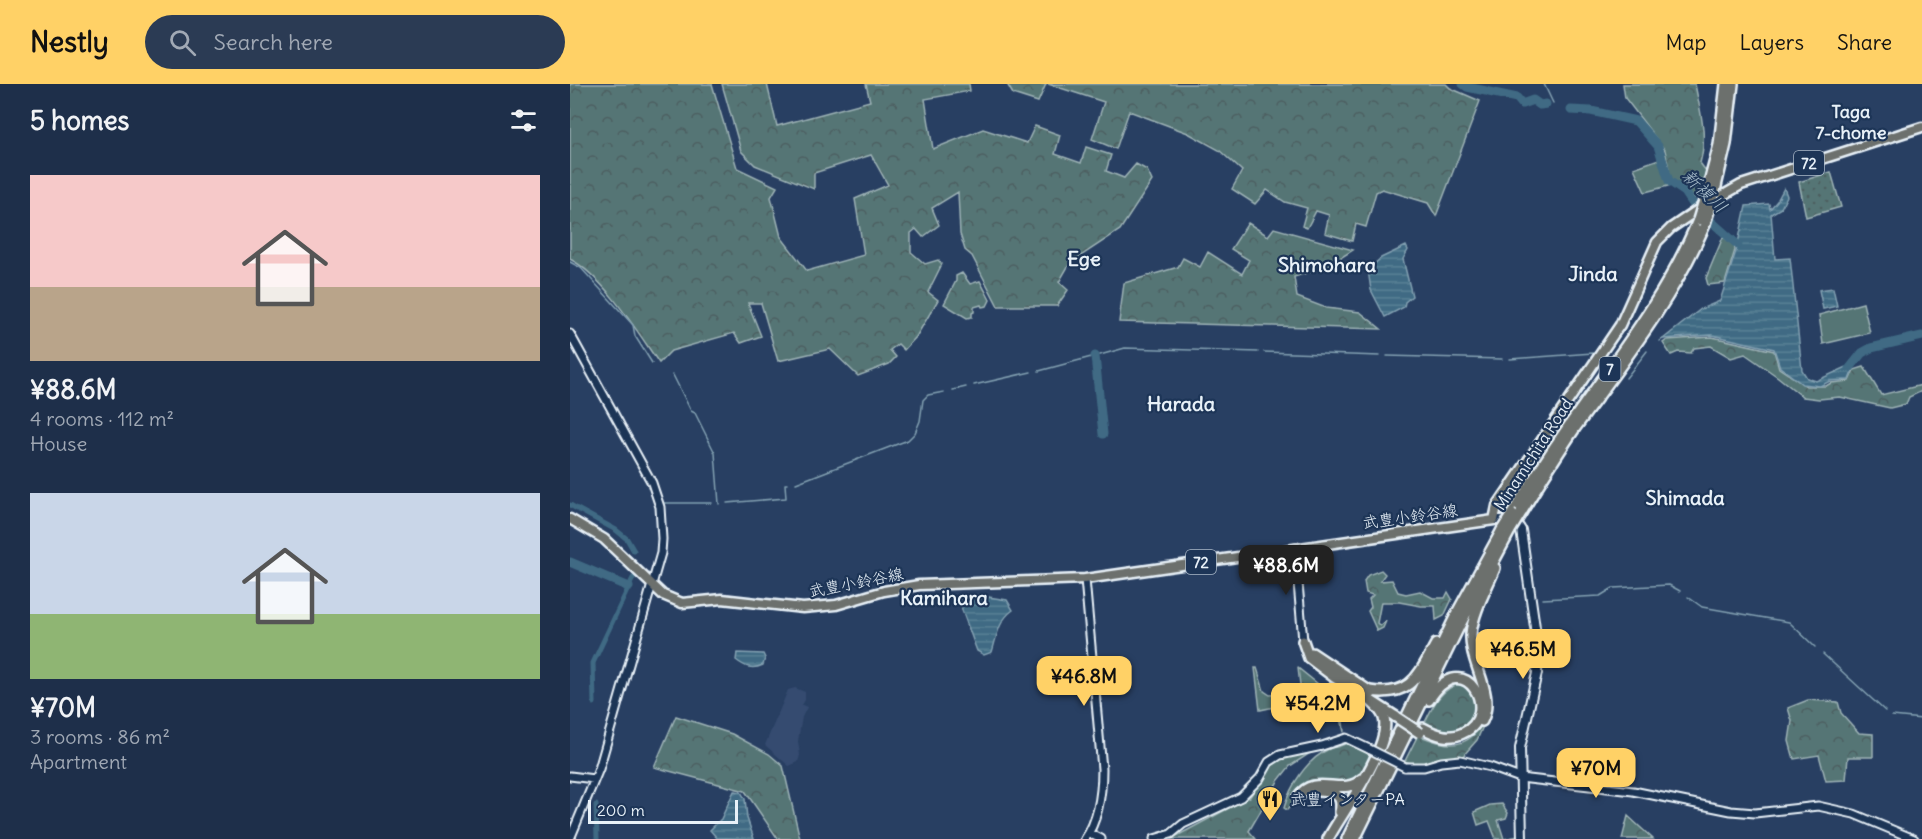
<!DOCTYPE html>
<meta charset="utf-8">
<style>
:root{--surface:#1e2f4a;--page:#2b3b54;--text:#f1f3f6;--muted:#a1a9b5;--accent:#ffd166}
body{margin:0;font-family:Delius,"Klee One",sans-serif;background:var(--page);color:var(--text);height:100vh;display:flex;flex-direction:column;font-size:22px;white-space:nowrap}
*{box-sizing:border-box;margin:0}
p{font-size:20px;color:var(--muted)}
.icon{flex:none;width:33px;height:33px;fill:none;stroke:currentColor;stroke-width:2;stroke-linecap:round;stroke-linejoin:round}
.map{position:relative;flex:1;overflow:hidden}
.sheet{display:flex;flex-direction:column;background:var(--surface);width:570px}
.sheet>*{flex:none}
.scale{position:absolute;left:18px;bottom:15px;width:150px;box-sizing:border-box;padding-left:6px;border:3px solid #e8f1f8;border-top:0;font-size:16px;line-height:21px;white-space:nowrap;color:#e8f1f8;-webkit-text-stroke:4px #1d3557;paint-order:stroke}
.price{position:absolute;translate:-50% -51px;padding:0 14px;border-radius:12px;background:var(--accent);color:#111;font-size:20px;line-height:39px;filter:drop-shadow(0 2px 3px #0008)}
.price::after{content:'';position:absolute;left:50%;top:36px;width:18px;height:14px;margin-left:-9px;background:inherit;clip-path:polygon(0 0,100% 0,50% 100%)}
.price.current{background:#222;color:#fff}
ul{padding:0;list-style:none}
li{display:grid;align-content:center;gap:12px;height:318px;padding:0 30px}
li span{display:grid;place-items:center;height:186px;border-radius:0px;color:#555}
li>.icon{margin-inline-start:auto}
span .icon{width:108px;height:108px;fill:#fffc;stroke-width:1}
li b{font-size:26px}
h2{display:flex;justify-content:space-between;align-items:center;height:72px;padding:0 30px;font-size:26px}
header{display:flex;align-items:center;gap:36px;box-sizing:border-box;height:84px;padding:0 30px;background:var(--accent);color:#111}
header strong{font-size:28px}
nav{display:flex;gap:33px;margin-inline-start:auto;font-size:21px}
.search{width:420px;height:54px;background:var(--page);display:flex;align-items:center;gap:15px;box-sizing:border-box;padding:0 21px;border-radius:33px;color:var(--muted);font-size:22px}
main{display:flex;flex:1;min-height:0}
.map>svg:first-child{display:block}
.built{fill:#354b70}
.grass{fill:#547575;stroke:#9eb3b6;stroke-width:1.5}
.forest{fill:url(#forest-crowns);stroke:#9eb3b6;stroke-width:1.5}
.park{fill:url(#park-dots);stroke:#9eb3b6;stroke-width:1.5}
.water{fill:url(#water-rules);stroke:#83a1b2;stroke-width:1.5}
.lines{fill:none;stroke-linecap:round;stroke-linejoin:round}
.stream{stroke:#83a1b2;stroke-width:1.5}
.canal{stroke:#3f6b84;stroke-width:5}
.river{stroke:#3f6b84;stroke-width:9}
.tertiary-casing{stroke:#e8f1f8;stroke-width:11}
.secondary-casing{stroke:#e8f1f8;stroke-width:12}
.primary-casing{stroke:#e8f1f8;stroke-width:13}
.motorway-casing{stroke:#e8f1f8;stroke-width:14}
.tertiary{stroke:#1d3557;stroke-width:7}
.secondary{stroke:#1d3557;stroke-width:8}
.primary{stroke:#6c706d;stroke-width:8}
.motorway{stroke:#6c706d;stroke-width:9}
.tertiary-bridge-casing{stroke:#e8f1f8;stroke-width:11;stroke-linecap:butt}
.motorway-bridge-casing{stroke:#e8f1f8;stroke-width:14;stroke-linecap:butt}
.tertiary-bridge{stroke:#1d3557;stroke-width:7}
.motorway-bridge{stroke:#6c706d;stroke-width:9}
.labels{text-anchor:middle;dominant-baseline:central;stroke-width:4.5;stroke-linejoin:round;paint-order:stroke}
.shield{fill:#1d3557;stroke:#abb9c8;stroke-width:1.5}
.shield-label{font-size:15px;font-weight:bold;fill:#e8f1f8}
.street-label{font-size:16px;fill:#e8f1f8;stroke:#1d3557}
.poi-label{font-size:16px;fill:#e8f1f8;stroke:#1d3557;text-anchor:start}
.neighbourhood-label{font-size:18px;font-weight:bold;fill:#e8f1f8;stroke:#1d3557}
.water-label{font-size:18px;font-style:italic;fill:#adc2cf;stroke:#1d3557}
.quarter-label{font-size:20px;font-weight:bold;fill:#e8f1f8;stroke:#1d3557}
</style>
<header>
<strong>Nestly</strong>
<div class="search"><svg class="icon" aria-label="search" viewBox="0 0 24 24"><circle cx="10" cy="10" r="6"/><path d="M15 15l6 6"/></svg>Search here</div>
<nav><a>Map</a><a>Layers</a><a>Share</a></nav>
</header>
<main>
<section class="sheet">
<h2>5 homes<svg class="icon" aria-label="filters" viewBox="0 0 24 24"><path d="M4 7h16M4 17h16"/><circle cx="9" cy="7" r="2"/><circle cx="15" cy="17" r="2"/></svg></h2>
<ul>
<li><span style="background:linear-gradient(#f6c9c9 60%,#b9a48a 0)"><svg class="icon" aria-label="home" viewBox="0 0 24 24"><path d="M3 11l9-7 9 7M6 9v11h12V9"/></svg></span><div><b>¥88.6M</b><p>4 rooms · 112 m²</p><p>House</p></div></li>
<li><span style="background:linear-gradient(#c9d6e8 65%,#8fb573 0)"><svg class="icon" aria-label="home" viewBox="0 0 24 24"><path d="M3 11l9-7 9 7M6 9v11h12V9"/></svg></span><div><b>¥70M</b><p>3 rooms · 86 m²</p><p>Apartment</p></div></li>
</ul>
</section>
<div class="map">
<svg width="1352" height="755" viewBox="0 0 1352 755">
<defs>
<pattern id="forest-crowns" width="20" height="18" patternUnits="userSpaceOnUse" patternTransform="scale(1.5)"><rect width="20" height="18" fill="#547575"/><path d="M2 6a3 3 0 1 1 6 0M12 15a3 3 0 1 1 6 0" fill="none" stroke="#4d5e60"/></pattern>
<pattern id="park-dots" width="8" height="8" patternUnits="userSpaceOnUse" patternTransform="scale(1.5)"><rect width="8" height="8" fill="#547575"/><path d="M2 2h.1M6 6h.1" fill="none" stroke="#4d5e60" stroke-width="1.8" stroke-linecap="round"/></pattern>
<pattern id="water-rules" width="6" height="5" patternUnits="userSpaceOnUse" patternTransform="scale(1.5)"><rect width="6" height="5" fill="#3f6b84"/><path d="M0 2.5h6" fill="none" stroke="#5b8196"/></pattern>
</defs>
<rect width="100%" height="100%" fill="#283f62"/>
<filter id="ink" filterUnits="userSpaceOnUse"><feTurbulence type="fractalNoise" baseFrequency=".0167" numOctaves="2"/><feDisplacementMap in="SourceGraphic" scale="12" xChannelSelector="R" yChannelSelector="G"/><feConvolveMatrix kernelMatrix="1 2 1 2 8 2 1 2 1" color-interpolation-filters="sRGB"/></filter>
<g filter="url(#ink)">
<path class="built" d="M225 604 235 608V616L232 621 237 623 232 633 228 657 230 671 228 678 219 682 195 661 218 606Z"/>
<path class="grass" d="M1089 75 1098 102 1075 108 1064 84Z
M1293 219 1300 249 1253 260 1249 231Z"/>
<path class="forest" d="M0 0H142L167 84 207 103 201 113 211 153 237 187 294 171 285 115 318 101 301 71 244 89V105L185 81 171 67 152 0H197L207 42 300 17 296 0H399L400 7 355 15 363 65 413 45 457 59 465 42 490 51 485 70 511 79 516 63 541 71 536 87 554 94 566 80 577 86 582 97 550 146 500 179 489 198 498 206 487 222H428L402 172 395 166 390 150 388 108 362 124 369 141 353 153 346 145 341 149V168L355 180 368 176 372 180 358 208 368 216 346 253 334 266 328 260 320 266 326 273 319 280 288 292 260 265 208 277 191 219H178L191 252 171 259 164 249 101 267 89 279C67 247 34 193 0 175Z
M437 0H476L468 18 443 10Z
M478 0H876L880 4 910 17 866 132 858 119 812 105 806 108 796 143 786 140 782 157 755 149 759 131 746 127 737 144 732 142 737 124 715 118 697 106 685 120 662 105 672 87 649 66 618 49 559 27 546 65 522 55 534 18Z
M1053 0H1125C1130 27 1138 51 1130 79L1136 87 1131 105 1125 114 1101 95 1095 66 1055 14Z
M678 139 698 152 704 144 783 166 756 183 724 193 727 213 756 224 790 228 811 245 549 238 554 199 608 183 613 174 630 183 638 168 672 190 679 176 661 165Z
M1153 153 1164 160 1165 166 1155 199 1138 201 1136 194Z
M392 189 400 200 410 197 420 216 417 222 412 223 411 221 404 223V228L402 229V233L397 234 374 220 386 197V192Z
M1142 253 1204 267 1209 284 1236 302H1256L1261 299 1279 297 1284 286 1294 283 1311 311 1352 301V307L1339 313 1336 320 1320 324 1270 313 1249 315 1233 313 1208 293 1175 270 1161 274 1141 262 1124 264 1121 269 1108 268 1101 271 1093 259 1097 256Z
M811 486 815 490 810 497 822 496 828 508 836 510 850 507 863 514H875L878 508 882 515 874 532 866 536 865 522H851L829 518H811L807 539 810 542 816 537 813 544 807 547 798 527 801 523 799 515 803 511 796 509 794 497 798 491Z
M685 584H687L694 607 700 611 731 609 728 584 769 617 772 626 774 648 768 621 762 616 742 615 690 626Z
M892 599C922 618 901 655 870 649 865 648 859 642 854 640 863 621 871 604 892 599Z
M1238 616 1268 618 1271 629 1289 649 1303 650V673H1278L1276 696 1256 697 1249 671 1224 675 1219 657 1222 637 1218 624Z
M106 632 162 650 199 670 213 682 230 755H208L175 707 84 683Z
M917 633 907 656 892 673C874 676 851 684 835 677L848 651C880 664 898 667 917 633Z
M776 659 782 660 801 671C800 677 796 682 792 687 776 711 756 687 736 700 725 706 725 718 717 726L714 724C720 702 737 675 759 665 765 662 770 664 776 659Z
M743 667 720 682 708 697 679 747 686 755H601L680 713 700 680 711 672Z
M932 720 938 729 936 734 928 736 934 755 949 752V755H926L919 737 908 741 904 728 920 721Z
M1058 732 1083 755H1052Z"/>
<path class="park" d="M1261 88 1271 123 1236 133 1229 98Z"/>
<path class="water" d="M1214 104 1217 112 1211 124 1201 130 1205 175 1220 174 1232 286 1237 294 1246 297 1279 282 1282 288 1279 296 1260 297 1250 302 1232 300 1210 283 1204 265 1142 251 1093 255 1131 225 1150 217 1167 164 1176 122 1199 120 1200 125 1207 117Z
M836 162 838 166 833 175 842 212 835 218 834 223 815 233 801 206 798 186 811 174Z
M1263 204 1267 222 1253 225 1249 206Z
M406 511 437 516 443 526C428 537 427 552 422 568L414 571 407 567 392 526 391 514Z
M167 569 193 570 195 574 193 581C182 586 175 583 166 576Z
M164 707 171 708 175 715 177 734 184 755 147 754 140 746 151 735Z"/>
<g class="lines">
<path class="stream" d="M974 0 983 19
M0 178 11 184 63 241 65 252 82 279
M1090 257 1093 255
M694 268 810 272
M530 271 555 264 688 268
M817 272 932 275
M940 275 1023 269 1025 271
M469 287 525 272
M103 291 121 327 125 329 145 369 149 420
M1056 294 1077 267
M404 301 461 288
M383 306 396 303
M226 399 338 356 345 349 350 337 353 316 358 311 374 308
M94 419H142
M157 419 216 414 215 400H217
M1118 513 1132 523 1219 538 1245 563
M973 515 1030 512 1043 504 1099 501 1110 507
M1253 570 1315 627
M1322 632 1352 635"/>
<path class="canal" d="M0 421 46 446 57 455 64 467
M24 619 23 579 63 494
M26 721 27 755"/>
<path class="river" d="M893 0 897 3 916 7
M919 8 947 14 952 20 963 16 970 21 976 20
M1001 26 1021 27 1066 37 1088 62 1099 97 1115 108 1125 123 1168 161
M525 272 533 350
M1280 284 1292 269 1301 264 1352 252
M0 478 59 503"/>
<g class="tertiary-casing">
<path id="tertiary" d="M0 250 82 399 90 423 92 455 91 469 29 685 0 755
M725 464 733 557
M515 495 532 685C532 708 528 736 515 755
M835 683H854L871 678 890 676 920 683 950 694 1063 707 1161 727 1185 729 1248 722 1284 730 1344 755
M0 692 24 695
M519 749 531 755
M584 755 601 750 613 740 671 713 690 694 699 678 710 671 752 662 776 654 799 665"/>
</g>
<g class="secondary-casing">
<path id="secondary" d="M924 436C935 436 945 434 951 446L968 564 967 589 950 664 952 755"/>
</g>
<g class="primary-casing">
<path id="primary" d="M0 435 34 455 93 511 112 519 152 515 233 524 266 521 314 507 349 501 515 495 924 436 927 422 1050 241 1087 158 1101 144 1129 125 1171 101 1352 43"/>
</g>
<g class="motorway-casing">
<path id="motorway" d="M1136 110 1149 61 1156 0
M1144 111 1156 60 1163 0
M951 429C968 401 986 372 1005 344 1052 279 1102 217 1134 143
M942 430C966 390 991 352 1018 315 1059 258 1101 202 1128 136
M733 557 739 574 764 593 826 633
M742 569 802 609
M800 607C841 613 848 592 866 560
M912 637C926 609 899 579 901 550 903 528 917 504 925 484
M853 644C866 651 879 656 893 649 933 631 894 559 859 616
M746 707C762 707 775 709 770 728
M728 713C745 688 773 714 792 695
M758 755C772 728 822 663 814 634 812 626 803 619 797 613
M777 755 888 527 932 446
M785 755 889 543 940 447"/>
</g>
<use href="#tertiary" class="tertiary"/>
<use href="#secondary" class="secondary"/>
<use href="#primary" class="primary"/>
<use href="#motorway" class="motorway"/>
<g class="tertiary-bridge-casing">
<path id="tertiary-bridge" d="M799 665 835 683"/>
</g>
<g class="motorway-bridge-casing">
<path id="motorway-bridge" d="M1128 136 1136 110
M1134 143 1144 111
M932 446 942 430
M940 447 951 429
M826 633 850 649"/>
</g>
<use href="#tertiary-bridge" class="tertiary-bridge"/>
<use href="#motorway-bridge" class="motorway-bridge"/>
</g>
</g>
<defs>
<g id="restaurant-pin" transform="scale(1.35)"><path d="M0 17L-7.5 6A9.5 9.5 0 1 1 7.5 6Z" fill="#ffd166" stroke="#1d3557"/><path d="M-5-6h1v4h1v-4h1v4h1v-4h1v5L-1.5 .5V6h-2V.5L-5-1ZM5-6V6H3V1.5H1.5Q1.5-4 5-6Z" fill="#111"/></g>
</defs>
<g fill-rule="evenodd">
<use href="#restaurant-pin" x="700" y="715"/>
</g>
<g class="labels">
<g class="shield">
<rect x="1224" y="67" width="30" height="24" rx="4.5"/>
<rect x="1029.5" y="273" width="21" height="24" rx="4.5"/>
<rect x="616" y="466" width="30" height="24" rx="4.5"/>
</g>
<g class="shield-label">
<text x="1239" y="79">72</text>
<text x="1040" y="285">7</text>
<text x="631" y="478">72</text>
</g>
<g class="street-label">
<text transform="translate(963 370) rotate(-57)">Minamichita Road</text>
<text transform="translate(840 432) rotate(-8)">武豊小鈴谷線</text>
<text transform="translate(286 498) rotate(-11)">武豊小鈴谷線</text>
</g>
<g class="poi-label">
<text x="720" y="715">武豊インターPA</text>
</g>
<g class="neighbourhood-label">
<text x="1281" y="27">Taga<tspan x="1281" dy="21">7-chome</tspan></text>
</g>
<g class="water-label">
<text transform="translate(1135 107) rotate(44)">新複川</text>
</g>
<g class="quarter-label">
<text x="514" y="174">Ege</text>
<text x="757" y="180">Shimohara</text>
<text x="1023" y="189">Jinda</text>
<text x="611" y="319">Harada</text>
<text x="1115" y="413">Shimada</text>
<text x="374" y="513">Kamihara</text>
</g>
</g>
</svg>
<div class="scale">200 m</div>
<b class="price current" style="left:716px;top:512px">¥88.6M</b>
<b class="price" style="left:953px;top:596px">¥46.5M</b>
<b class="price" style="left:514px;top:623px">¥46.8M</b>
<b class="price" style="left:748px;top:650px">¥54.2M</b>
<b class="price" style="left:1026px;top:715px">¥70M</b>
</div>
</main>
